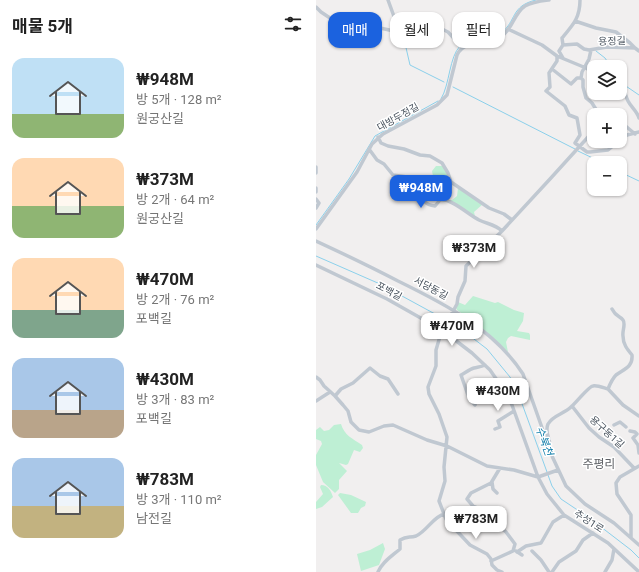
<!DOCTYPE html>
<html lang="ko">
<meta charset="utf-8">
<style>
:root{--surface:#fff;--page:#f6f6f6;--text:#222;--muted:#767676;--accent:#1b62df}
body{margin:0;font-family:Roboto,"Noto Sans KR",sans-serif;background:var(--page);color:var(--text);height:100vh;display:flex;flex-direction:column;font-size:15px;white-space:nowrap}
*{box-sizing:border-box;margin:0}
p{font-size:13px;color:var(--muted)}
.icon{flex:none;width:22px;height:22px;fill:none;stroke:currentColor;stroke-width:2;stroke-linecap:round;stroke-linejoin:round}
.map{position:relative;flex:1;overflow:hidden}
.side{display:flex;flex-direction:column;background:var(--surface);width:316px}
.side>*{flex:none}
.top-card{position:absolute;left:12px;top:12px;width:251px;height:36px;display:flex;gap:8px}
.controls{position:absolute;left:271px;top:60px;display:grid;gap:8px}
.controls a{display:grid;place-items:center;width:40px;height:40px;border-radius:8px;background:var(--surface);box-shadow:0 1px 3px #0004;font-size:20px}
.price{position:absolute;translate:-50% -34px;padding:0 9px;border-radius:8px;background:#fff;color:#222;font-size:13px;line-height:26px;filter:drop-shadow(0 1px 2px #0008)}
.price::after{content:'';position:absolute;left:50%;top:24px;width:12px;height:9px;margin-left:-6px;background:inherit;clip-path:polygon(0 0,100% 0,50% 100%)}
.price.current{background:var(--accent);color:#fff}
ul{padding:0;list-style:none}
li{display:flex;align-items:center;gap:12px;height:100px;padding:0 12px}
li span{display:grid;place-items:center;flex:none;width:112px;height:80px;border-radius:12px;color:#555}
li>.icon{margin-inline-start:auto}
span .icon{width:48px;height:48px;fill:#fffc;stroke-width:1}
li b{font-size:17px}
h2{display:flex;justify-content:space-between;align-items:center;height:48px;padding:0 12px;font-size:17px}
.tag{padding:0 14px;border-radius:12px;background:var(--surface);box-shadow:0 1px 3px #0004;font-size:14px;line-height:36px}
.tag.current{background:var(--accent);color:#fff}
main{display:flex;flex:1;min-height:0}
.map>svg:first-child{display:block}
.green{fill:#beefd4}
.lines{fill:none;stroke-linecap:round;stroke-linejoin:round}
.stream{stroke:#8bd0eb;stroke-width:1}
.minor{stroke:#c0c8d1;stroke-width:3.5}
.labels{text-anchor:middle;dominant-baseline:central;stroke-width:3;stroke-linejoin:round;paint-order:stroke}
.street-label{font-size:10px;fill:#47515c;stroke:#fff}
.water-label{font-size:11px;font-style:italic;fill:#0e7ca9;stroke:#fff}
.quarter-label{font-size:12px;fill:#5c5f64;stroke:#fff}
</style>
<main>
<section class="side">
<h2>매물 5개<svg class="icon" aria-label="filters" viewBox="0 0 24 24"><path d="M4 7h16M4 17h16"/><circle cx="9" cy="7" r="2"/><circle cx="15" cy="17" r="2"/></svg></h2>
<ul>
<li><span style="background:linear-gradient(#bfe0f5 70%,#8fb573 0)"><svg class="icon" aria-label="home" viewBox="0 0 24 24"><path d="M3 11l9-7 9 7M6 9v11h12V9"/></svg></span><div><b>₩948M</b><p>방 5개 · 128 m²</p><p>원궁산길</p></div></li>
<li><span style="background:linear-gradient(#ffd9b3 60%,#8fb573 0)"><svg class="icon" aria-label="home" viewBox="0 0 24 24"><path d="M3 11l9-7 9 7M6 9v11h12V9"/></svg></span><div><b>₩373M</b><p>방 2개 · 64 m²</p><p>원궁산길</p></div></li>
<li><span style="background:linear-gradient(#ffd9b3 65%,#7fa58c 0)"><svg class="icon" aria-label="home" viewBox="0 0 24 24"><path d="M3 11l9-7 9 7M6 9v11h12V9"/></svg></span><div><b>₩470M</b><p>방 2개 · 76 m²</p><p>포백길</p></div></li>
<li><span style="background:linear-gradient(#a9c7e8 65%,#b9a48a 0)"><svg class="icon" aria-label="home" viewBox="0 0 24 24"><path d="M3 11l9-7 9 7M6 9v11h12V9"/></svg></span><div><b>₩430M</b><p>방 3개 · 83 m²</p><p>포백길</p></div></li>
<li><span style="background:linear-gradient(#a9c7e8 60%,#c2b280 0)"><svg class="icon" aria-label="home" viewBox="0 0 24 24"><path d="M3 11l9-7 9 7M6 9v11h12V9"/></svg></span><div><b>₩783M</b><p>방 3개 · 110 m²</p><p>남전길</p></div></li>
</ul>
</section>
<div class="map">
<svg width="323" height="572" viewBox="0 0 323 572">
<rect width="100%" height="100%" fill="#f1efef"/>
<path class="green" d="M120 166H127L134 181 131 189 121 187 120 181H118L116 171Z
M142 188 167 204 158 212 159 216 132 200H136L141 196Z
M157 296 179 303 182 302 198 310 208 313 207 321 201 331 213 333 214 335V340L195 336 192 338 190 342 192 352 158 322 141 310 140 308 142 302 149 305Z
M25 424C28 435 37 439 46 445L47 448 44 452 38 450 32 464 30 465 23 463 31 471 23 480V489L19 493 7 482 0 465V455L6 444 5 441 0 439V430L4 427 8 431 13 430 18 425Z
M5 485C12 485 15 491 17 497L6 507 0 509V502L7 494 4 487Z
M24 493 35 495 50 502 49 506 45 508 42 513H35L22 495Z
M67 543 69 549 63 565 45 571 41 554 54 550Z"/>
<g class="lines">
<path class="stream" d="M88 39 94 65 128 82
M146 44C158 39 175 41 185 33 201 21 194 6 220 0
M280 51 289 58 295 67
M304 82 323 95
M137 87 259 149
M125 99C134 84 133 57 144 46
M262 151 287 163
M304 172 323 181
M0 225 33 179 59 136 122 101
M0 256 64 284 130 320
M133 322 141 326 171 349 194 377 201 390 231 472
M232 475 236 486 245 499 272 517 315 550 323 558"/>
<path class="minor" d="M72 0 84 33
M0 7 5 12 14 18H27L44 15 64 28 87 33 90 36 114 15 122 27 132 32 146 47
M259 21 280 28 300 32 314 43 319 48
M192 29 226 45 241 56 270 68 278 73
M247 45 246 38C257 25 264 18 264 0
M275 50 273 59 266 72 265 78 267 80V87L270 98 276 103 281 111 287 115
M241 56V61L233 73 234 87 230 91 249 106 253 115 261 118 264 135 259 143 271 152H274L292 150 303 141
M247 58 243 51 247 45 261 44 268 49 273 50 291 47 319 48 323 51
M236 69 255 84 261 78H265
M304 85C309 90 309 95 312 101 315 107 321 111 323 118
M306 123 319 134
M62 137 65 143 72 146 88 149 104 155 114 156 126 163 132 173 135 182 131 200
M304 140 311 135 323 132
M53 149 61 160 68 164 77 175 98 178C100 181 102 184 103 187 107 197 105 204 119 206L124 200C135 198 153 215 163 220 171 224 179 224 186 231
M0 167V173
M135 182 173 208 188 214 196 220
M0 188V192
M0 199 3 203 0 208
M0 229 41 172 56 144 67 134 121 105 131 95 141 55C148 39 171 44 184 37 196 31 198 13 209 6 216 2 225 1 233 0
M0 241C28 254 55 267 82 281 129 304 178 329 207 374L236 456 250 486 269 504 298 523 323 545
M0 265 71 299 126 330 156 353 174 370 190 393 196 405 222 477 231 494 248 515 292 543 323 572
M0 377 4 380 8 386 19 396 27 405 32 411 35 422 43 430 53 432 68 426 77 425 111 440 131 446 171 466 198 470 222 477 242 470
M292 389 307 405 323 416
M19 396 25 389 37 383 54 368 64 376 72 379 82 394
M0 401 14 392
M159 405 153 398 145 375C149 373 154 369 158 368 162 367 165 367 169 365
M256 406 273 428 283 437 298 447 318 468
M298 425 304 422 310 427
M179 429 184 427 182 421 198 411
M314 431 319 432 321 434 317 438 322 445 323 453
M234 448C235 439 228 433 232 424 237 415 248 414 255 407 259 404 273 386 277 386 281 385 288 388 292 389 294 384 296 379 300 375 308 369 317 367 316 355 311 349 307 344 307 336 306 331 310 324 307 320 304 316 300 317 296 309
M176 482 177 489 181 493
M315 537V515L301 494 300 483 304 477 323 466
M200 551 206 555
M216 551 225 560 233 572
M201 552 210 546 225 543 237 522 248 515
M175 561 197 551 199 544 190 532 181 524 171 512 157 506 151 499 155 493 175 483 184 468
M62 572C66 562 76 556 84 549V540C91 536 93 538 100 536 111 531 117 517 128 514
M186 572 181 570 176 565 175 559 171 554 154 545 138 528 130 519 123 501 129 481 128 467 131 437 123 414 113 394 112 387 120 366V350L125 333 141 304 142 297 149 281 150 266 186 231 234 179 273 136 278 126
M236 572 243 562 260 551 267 540 277 533
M289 572 296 560 298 549"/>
</g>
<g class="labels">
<g class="street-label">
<text transform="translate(296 41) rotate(-2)">용정길</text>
<text transform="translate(82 117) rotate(-29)">대방두정길</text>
<text transform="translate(115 288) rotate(28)">서당동길</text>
<text transform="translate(73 291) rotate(28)">포백길</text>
<text transform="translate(291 432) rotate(42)">용구동1길</text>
<text transform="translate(273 521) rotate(33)">추성1로</text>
</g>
<g class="water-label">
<text transform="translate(228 441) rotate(70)">수북천</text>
</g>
<g class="quarter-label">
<text x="283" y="464">주평리</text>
</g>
</g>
</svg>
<div class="controls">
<a><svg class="icon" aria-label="layers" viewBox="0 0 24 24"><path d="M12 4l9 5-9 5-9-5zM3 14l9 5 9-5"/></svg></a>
<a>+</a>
<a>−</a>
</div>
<b class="price current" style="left:105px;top:209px">₩948M</b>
<b class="price" style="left:158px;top:269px">₩373M</b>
<b class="price" style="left:136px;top:347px">₩470M</b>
<b class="price" style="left:182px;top:412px">₩430M</b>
<b class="price" style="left:160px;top:540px">₩783M</b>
<div class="top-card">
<a class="tag current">매매</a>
<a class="tag">월세</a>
<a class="tag">필터</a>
</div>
</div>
</main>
